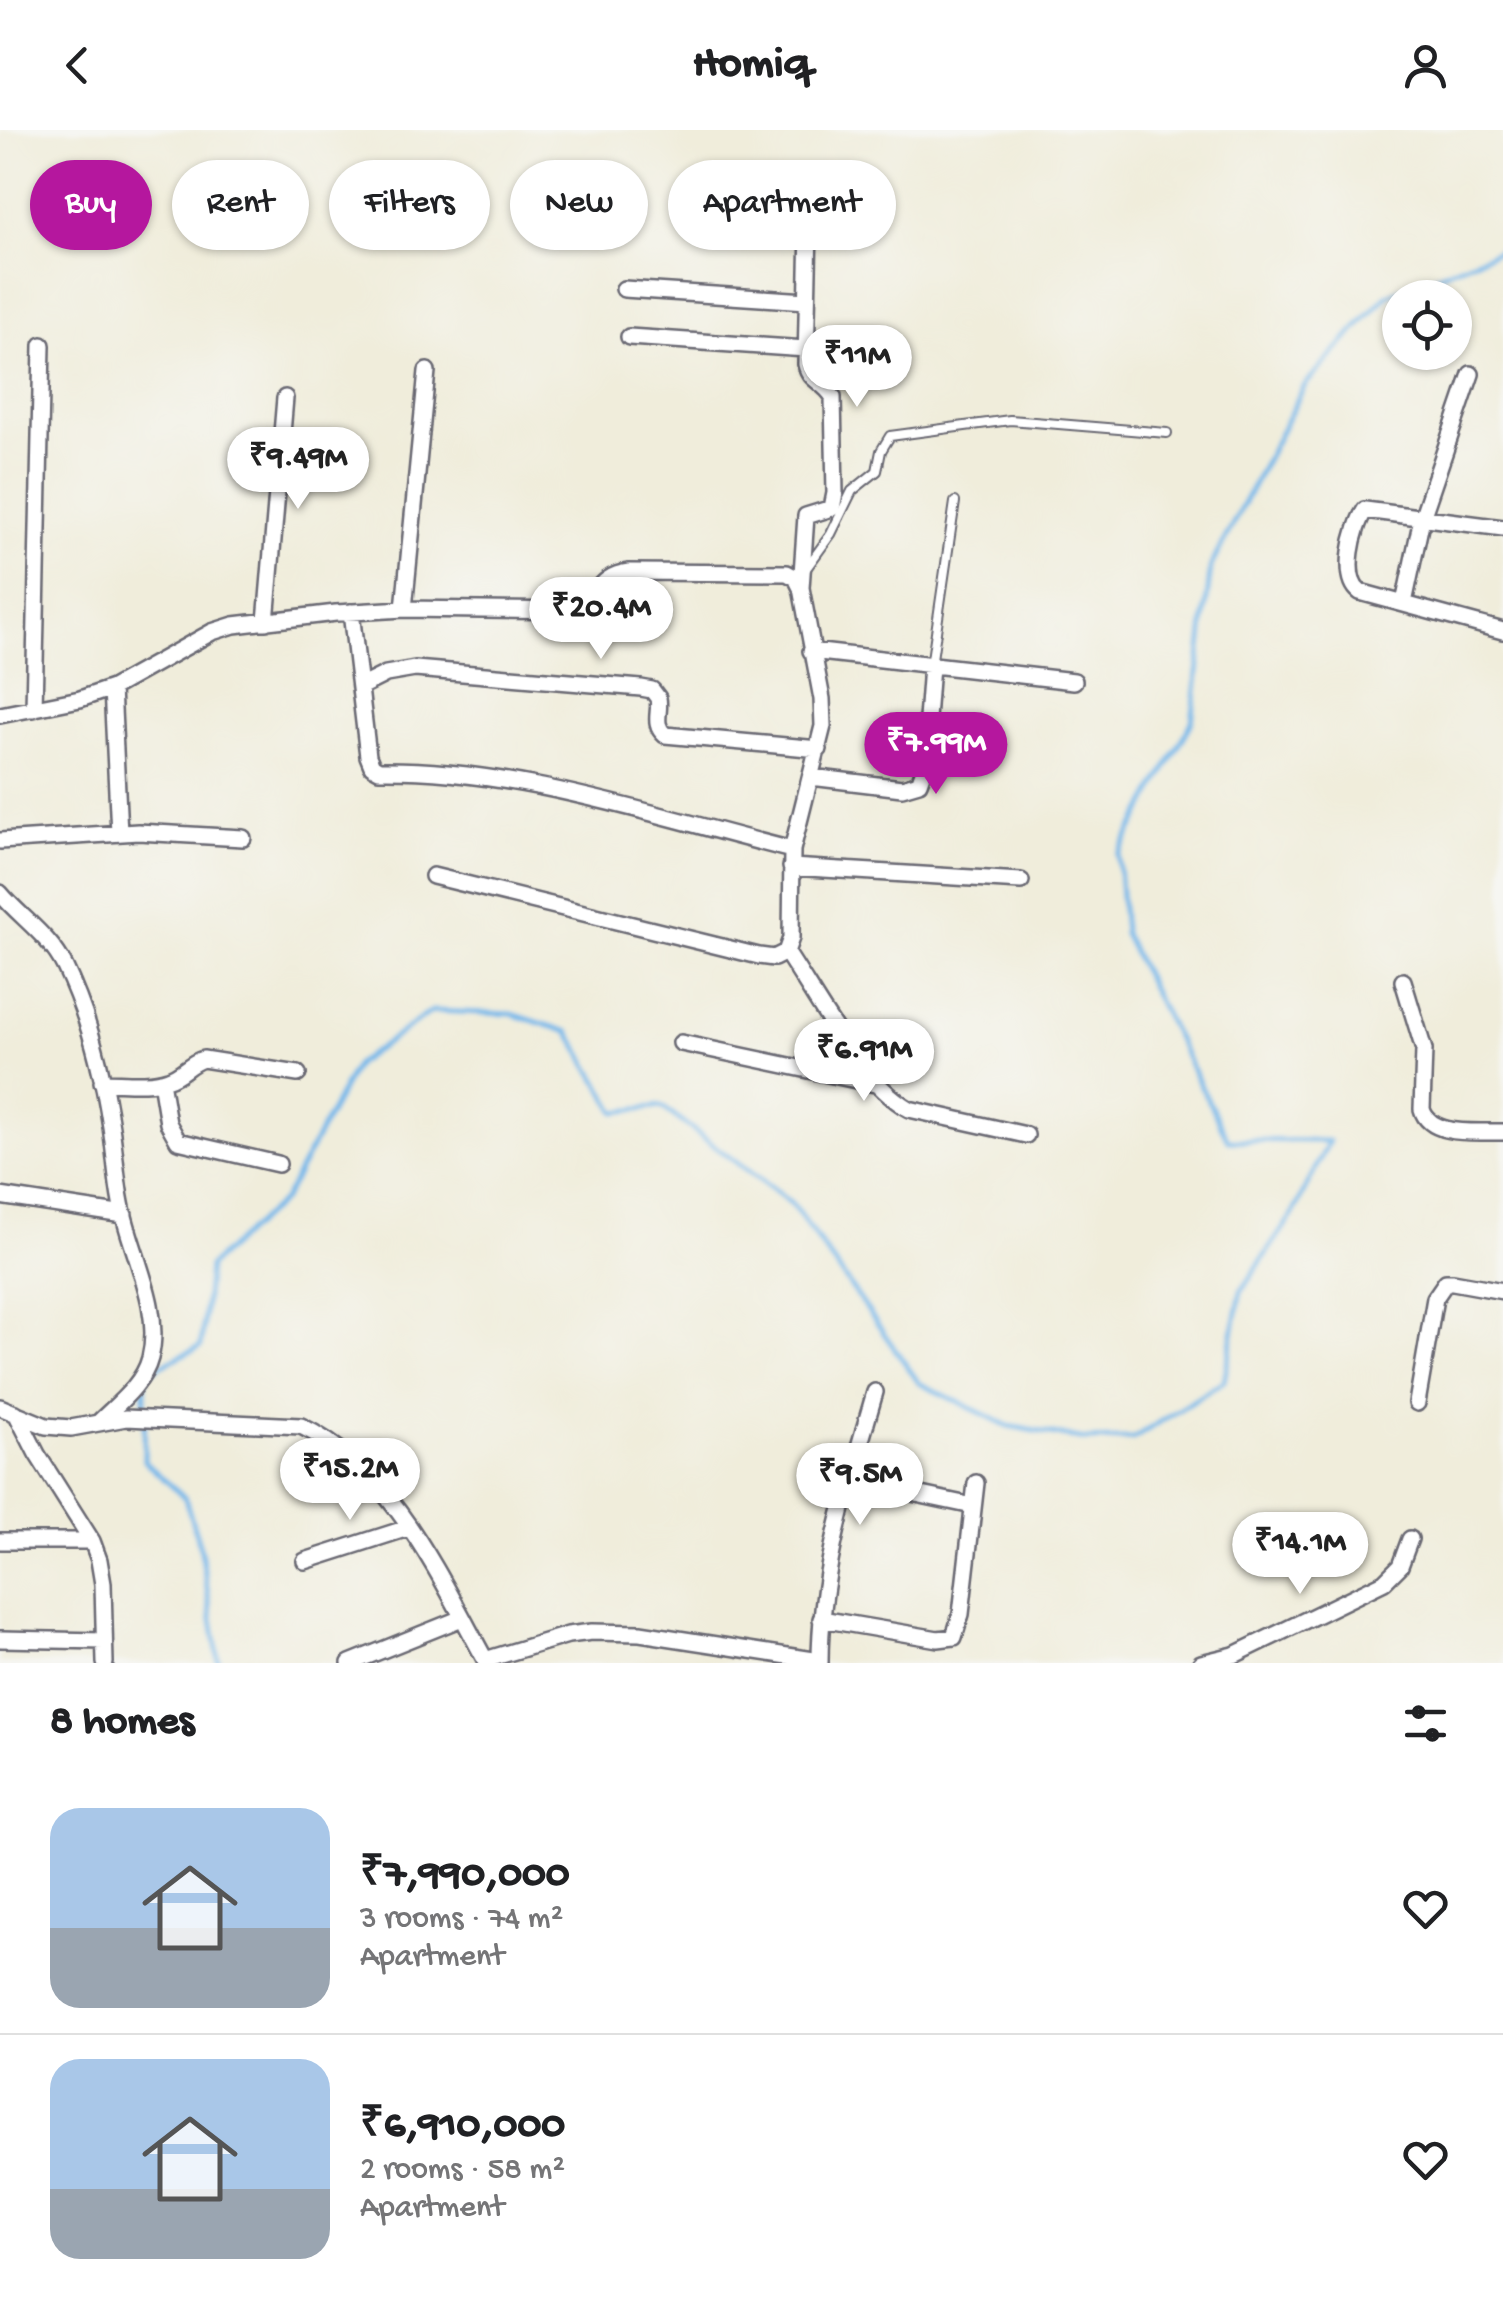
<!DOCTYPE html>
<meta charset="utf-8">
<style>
:root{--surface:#fff;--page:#f6f6f6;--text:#202124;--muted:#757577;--line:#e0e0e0;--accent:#b5179e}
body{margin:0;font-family:"Gochi Hand",sans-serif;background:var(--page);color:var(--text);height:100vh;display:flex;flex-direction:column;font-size:38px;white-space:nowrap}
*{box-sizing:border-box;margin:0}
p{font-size:32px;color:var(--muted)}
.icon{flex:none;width:55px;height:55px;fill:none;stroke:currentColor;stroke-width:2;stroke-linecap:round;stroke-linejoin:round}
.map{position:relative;height:1533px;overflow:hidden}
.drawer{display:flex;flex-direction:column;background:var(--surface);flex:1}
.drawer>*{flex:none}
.banner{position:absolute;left:30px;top:30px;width:1000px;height:90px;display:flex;gap:20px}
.controls{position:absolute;left:1382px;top:150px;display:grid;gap:20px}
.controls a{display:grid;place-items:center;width:90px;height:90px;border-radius:50%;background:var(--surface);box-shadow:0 2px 8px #0004;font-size:50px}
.price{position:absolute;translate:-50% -85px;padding:0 22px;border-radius:35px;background:#fff;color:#222;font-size:32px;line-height:65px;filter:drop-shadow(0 2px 5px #0008)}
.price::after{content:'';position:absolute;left:50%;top:60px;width:30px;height:22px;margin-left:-15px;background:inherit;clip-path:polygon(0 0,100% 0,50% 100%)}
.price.active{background:var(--accent);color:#fff}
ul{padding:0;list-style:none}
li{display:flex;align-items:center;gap:30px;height:250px;padding:0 50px}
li+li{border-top:2px solid var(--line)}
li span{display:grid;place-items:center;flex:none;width:280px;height:200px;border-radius:30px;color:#555}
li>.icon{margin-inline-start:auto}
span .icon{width:120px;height:120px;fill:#fffc;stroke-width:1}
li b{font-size:42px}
h2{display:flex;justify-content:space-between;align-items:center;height:120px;padding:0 50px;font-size:42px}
.chip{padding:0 35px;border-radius:45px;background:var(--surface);box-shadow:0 2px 8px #0004;font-size:35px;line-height:90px}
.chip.active{background:var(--accent);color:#fff}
header{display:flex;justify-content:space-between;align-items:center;height:130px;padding:0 50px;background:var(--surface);font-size:45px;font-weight:700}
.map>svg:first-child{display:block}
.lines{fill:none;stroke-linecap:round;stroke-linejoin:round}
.stream{stroke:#75b8ea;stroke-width:5}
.service-casing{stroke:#6a6973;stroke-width:12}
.minor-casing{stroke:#6a6973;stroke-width:20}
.service{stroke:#fff;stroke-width:8}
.minor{stroke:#fff;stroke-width:15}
</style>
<header><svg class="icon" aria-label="back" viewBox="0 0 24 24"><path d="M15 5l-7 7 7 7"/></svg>Homiq<svg class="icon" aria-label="person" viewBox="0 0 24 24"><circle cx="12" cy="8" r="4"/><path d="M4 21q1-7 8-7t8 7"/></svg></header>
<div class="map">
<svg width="1503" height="1533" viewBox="0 0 1503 1533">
<rect width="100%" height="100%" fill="#f6f6f2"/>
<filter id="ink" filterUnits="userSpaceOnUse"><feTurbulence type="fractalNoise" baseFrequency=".01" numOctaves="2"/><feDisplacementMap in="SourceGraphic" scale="20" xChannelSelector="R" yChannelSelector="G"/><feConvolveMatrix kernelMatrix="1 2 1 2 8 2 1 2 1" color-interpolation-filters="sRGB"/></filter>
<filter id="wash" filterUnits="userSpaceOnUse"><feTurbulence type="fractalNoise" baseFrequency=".0048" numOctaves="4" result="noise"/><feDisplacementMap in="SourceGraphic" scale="40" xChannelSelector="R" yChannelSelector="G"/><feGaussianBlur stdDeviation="2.25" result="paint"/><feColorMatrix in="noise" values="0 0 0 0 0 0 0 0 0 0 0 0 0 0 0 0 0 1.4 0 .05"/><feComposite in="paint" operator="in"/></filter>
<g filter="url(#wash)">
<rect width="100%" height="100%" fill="#f0eddb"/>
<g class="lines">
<path class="stream" d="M150 1241 201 1216 209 1136 284 1069 356 934 432 881 512 884 569 902 616 982 661 976 792 1074 919 1253 1008 1296 1085 1310 1133 1309 1224 1251 1241 1161 1293 1084 1329 1011 1228 1010 1124 804 1118 725 1192 592 1211 436 1305 255 1387 165 1503 119
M145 1249 144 1331 185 1368 201 1421 219 1533"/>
</g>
</g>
<g filter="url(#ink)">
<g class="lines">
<g class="service-casing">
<path id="service" d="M805 440 831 404 852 361 877 341 881 321 890 306 1010 290 1167 303
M931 536 955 372"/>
</g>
<g class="minor-casing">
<path id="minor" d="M624 159 807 171
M629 207 806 219
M1503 398 1365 380C1353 398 1341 448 1360 462L1503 501
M801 458 806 386 832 378 835 363 833 267C825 252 810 252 806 234L809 96
M1404 473 1422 388 1471 244
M404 479 427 241
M351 482 368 626 372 636 379 640C517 638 659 687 792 720
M266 492 285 268
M811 521 1074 551
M360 557 386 544 415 539 641 558 652 560 658 568C661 582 652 594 665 605L819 619
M112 558 119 703
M34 579 42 215
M0 585 80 569 112 558 212 502 234 495 336 483 404 479 574 481C600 468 596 446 629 442L787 443 796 448 801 458 822 569 823 596 792 720 791 808 786 822 774 828 759 826 433 746
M811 647 902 658 919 653 923 642 931 536
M0 711 138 702 243 708
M791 737 1021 751
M0 763C21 788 50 806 65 837 88 885 103 944 111 997 115 1022 116 1048 121 1073 130 1122 163 1177 150 1228 143 1255 117 1274 98 1293
M786 822C817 868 861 953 909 979L1026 1005
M1403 851 1424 920 1422 979C1430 1008 1478 1001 1503 1002
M681 913 875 954
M161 951 168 993 178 1011 278 1034
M102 952C123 952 148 956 168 949 182 945 189 933 203 929L298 944
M0 1066 124 1085
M1417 1273 1435 1168 1446 1152H1453L1503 1161
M0 1277 46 1296 71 1298 126 1288 301 1296C393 1340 440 1448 487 1533
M16 1283 37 1324 92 1411 99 1430 103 1454 105 1533
M850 1350 973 1376
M0 1411H92
M305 1431 408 1398
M821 1489 938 1509 954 1507 961 1484 976 1353
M0 1509 104 1511
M485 1530 568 1505 592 1502 640 1503 820 1531
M350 1533 462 1488
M820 1533C820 1437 849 1353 875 1262
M1201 1533 1234 1525 1384 1452 1400 1436 1410 1409"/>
</g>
<use href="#service" class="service"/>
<use href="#minor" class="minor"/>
</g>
</g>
</svg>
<div class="controls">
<a><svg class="icon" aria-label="locate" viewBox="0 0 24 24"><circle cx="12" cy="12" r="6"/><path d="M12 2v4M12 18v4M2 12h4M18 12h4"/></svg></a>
</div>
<b class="price" style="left:857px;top:280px">₹11M</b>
<b class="price" style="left:298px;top:382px">₹9.49M</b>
<b class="price" style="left:601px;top:532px">₹20.4M</b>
<b class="price active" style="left:936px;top:667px">₹7.99M</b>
<b class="price" style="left:864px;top:974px">₹6.91M</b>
<b class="price" style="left:350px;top:1393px">₹15.2M</b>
<b class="price" style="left:860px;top:1398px">₹9.5M</b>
<b class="price" style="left:1300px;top:1467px">₹14.1M</b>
<div class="banner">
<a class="chip active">Buy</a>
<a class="chip">Rent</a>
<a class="chip">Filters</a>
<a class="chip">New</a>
<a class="chip">Apartment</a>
</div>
</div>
<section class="drawer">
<h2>8 homes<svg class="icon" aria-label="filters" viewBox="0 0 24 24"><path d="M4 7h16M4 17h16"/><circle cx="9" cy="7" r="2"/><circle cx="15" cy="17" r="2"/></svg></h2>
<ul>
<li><span style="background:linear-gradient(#a9c7e8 60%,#9aa5b1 0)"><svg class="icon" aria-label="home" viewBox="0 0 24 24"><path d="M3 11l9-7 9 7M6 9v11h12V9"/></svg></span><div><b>₹7,990,000</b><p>3 rooms · 74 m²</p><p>Apartment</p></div><svg class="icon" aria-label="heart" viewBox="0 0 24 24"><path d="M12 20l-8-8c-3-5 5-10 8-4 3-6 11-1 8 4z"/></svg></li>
<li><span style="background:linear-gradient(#a9c7e8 65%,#9aa5b1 0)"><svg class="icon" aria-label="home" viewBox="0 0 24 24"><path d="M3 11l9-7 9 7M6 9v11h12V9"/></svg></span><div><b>₹6,910,000</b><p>2 rooms · 58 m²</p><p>Apartment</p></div><svg class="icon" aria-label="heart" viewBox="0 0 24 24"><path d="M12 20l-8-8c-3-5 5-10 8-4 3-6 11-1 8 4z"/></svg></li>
</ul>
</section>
